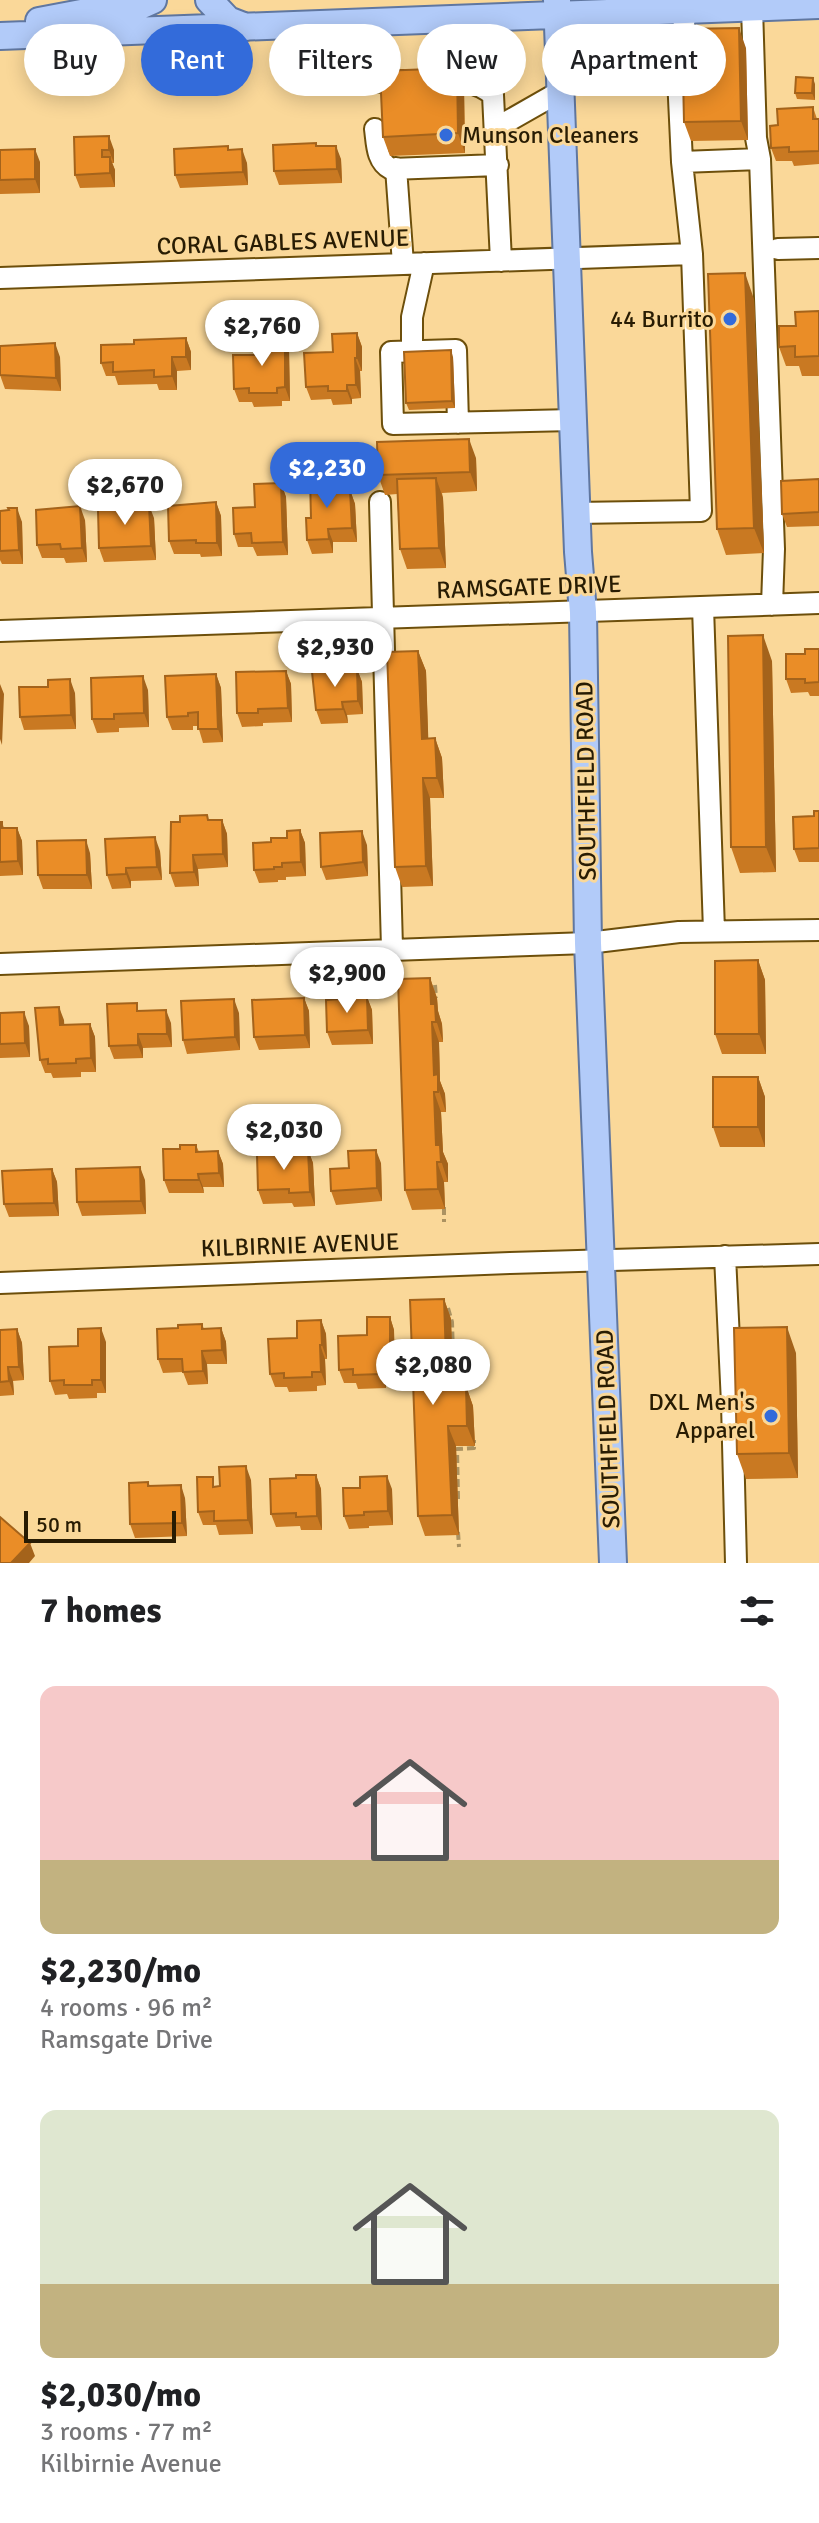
<!DOCTYPE html>
<meta charset="utf-8">
<style>
:root{--surface:#fff;--page:#f2f2f2;--text:#202124;--muted:#757577;--accent:#336bda}
body{margin:0;font-family:Signika,sans-serif;background:var(--page);color:var(--text);height:100vh;display:flex;flex-direction:column;font-size:30px;white-space:nowrap}
*{box-sizing:border-box;margin:0}
p{font-size:26px;color:var(--muted)}
.icon{flex:none;width:44px;height:44px;fill:none;stroke:currentColor;stroke-width:2;stroke-linecap:round;stroke-linejoin:round}
.map{position:relative;height:1563px;overflow:hidden}
.sheet{display:flex;flex-direction:column;background:var(--surface);flex:1}
.sheet>*{flex:none}
.banner{position:absolute;left:24px;top:24px;width:772px;height:72px;display:flex;gap:16px}
.scale{position:absolute;left:24px;bottom:20px;width:152px;box-sizing:border-box;padding-left:8px;border:4px solid #281c03;border-top:0;font-size:22px;line-height:28px;white-space:nowrap;color:#281c03;-webkit-text-stroke:6px #fad899;paint-order:stroke}
.price{position:absolute;translate:-50% -68px;padding:0 18px;border-radius:28px;background:#fff;color:#222;font-size:26px;line-height:52px;filter:drop-shadow(0 2px 4px #0008)}
.price::after{content:'';position:absolute;left:50%;top:48px;width:24px;height:18px;margin-left:-12px;background:inherit;clip-path:polygon(0 0,100% 0,50% 100%)}
.price.selected{background:var(--accent);color:#fff}
ul{padding:0;list-style:none}
li{display:grid;align-content:center;gap:16px;height:424px;padding:0 40px}
li span{display:grid;place-items:center;height:248px;border-radius:16px;color:#555}
li>.icon{margin-inline-start:auto}
span .icon{width:144px;height:144px;fill:#fffc;stroke-width:1}
li b{font-size:34px}
h2{display:flex;justify-content:space-between;align-items:center;height:96px;padding:0 40px;font-size:34px}
.chip{padding:0 28px;border-radius:36px;background:var(--surface);box-shadow:0 4px 20px #0003;font-size:28px;line-height:72px}
.chip.selected{background:var(--accent);color:#fff}
.map>svg:first-child{display:block}
.lines{fill:none;stroke-linecap:round;stroke-linejoin:round}
.minor-casing{stroke:#6d4f0b;stroke-width:24}
.major-casing{stroke:#6077a0;stroke-width:30}
.path{stroke:#ab9261;stroke-width:4;stroke-dasharray:8 4;stroke-linecap:butt}
.minor{stroke:#fff;stroke-width:20}
.major{stroke:#b2cbf9;stroke-width:26}
.wall{fill:#c97922}
.shaded-wall{fill:#a4631b}
.building{fill:#ea8d27;stroke:#a4631b;stroke-width:2}
.poi-dot{fill:#336bda;stroke:#fad899;stroke-width:3}
.labels{text-anchor:middle;dominant-baseline:central;stroke-width:6;stroke-linejoin:round;paint-order:stroke}
.poi-label{font-size:24px;fill:#281c03;stroke:#fad899;text-anchor:end}
.street-label{font-size:24px;fill:#281c03;stroke:#fad899}
</style>
<div class="map">
<svg width="819" height="1563" viewBox="0 0 819 1563">
<rect width="100%" height="100%" fill="#fad899"/>
<g class="lines">
<g class="minor-casing">
<path id="minor" d="M366 22 369 82 405 81
M437 81C458 81 476 80 493 95L501 261
M496 128 561 91
M375 129C377 143 376 161 391 169L498 165
M760 159 774 549 772 605
M682 162 760 159 756 138 752 7
M396 168 403 264
M778 249 819 248
M0 278 692 254
M412 351V317L424 263
M458 423 456 350 391 352 393 424 573 420
M380 502 392 948
M576 513 701 511 692 254 682 162 677 56 687 9
M703 607 714 931
M0 631 819 603
M0 964 588 943 679 932 819 930
M725 1256 732 1403 736 1563
M0 1283 510 1263 819 1254"/>
</g>
<g class="major-casing">
<path id="major" d="M209 0 228 20 246 27
M557 0 578 552 583 612 588 943 613 1563
M39 21 92 11 135 8 153 0
M0 36 819 5"/>
</g>
<path class="path" d="M435 985 436 998
M444 1207V1222
M448 1308 452 1322 454 1389
M458 1499 457 1449 474 1448V1440
M458 1532 459 1547"/>
<use href="#minor" class="minor"/>
<use href="#major" class="major"/>
</g>
<path class="wall" d="M746 48 748 140 691 141 684 122Z
M815 84V100L797 99 795 93Z
M464 88 465 153 390 156 383 137Z
M813 107 817 119H819V164L794 166 792 161H776L771 148 778 125Z
M74 137 114 150V163H112L115 170V187L80 188 75 175Z
M316 143 317 146 341 159 342 183 279 185 274 171Z
M0 150 40 162V193L0 194Z
M229 150 247 163 248 185 180 188 175 175Z
M754 299 764 553 726 555 717 529Z
M819 311V376H802L799 366H786L779 347 796 326Z
M357 333 362 347V371H360L361 398 352 399V404L333 405 331 399 311 400 306 387 333 352Z
M285 336 289 350 290 401H282V406L254 407 252 402H239L234 389 262 355Z
M186 338 191 352V370L177 371V390H159L157 384 118 385 115 376H106L101 363 134 344Z
M60 357 61 391 5 389 0 375Z
M453 357 455 408 409 410 406 403Z
M476 458 477 491 442 493 443 498 446 568 407 569 400 549 397 494 385 495 378 475Z
M819 479V526L787 527 782 514Z
M281 483 286 497 288 555 257 556 253 547H238L234 534 255 507Z
M350 490 355 504 357 542H333V553L312 554 307 540 333 491Z
M216 502 221 516 222 556 201 557 200 554H174L169 541Z
M9 510 22 522 23 564H2L0 560V511Z
M154 518 156 560 104 562 99 548Z
M85 520 87 562 66 563 64 558H42L37 545Z
M819 649V696H810L808 692 791 693 786 679Z
M418 651 426 671 428 738H435L442 758 444 798H430L433 886 402 887 395 867Z
M772 661 776 872 740 873 731 847Z
M357 669 362 682 363 714 347 715 348 723 321 724 316 710Z
M286 671 291 684 292 722 263 723V726L242 727 237 713Z
M216 674 221 688 223 742 203 743 198 726H193V730H172L167 717Z
M148 690 149 727 119 728V732L97 733 92 719Z
M75 693 76 729 24 730 20 717Z
M819 811V862H799L794 849 814 816Z
M209 820H222L227 834 228 867 198 869 199 886 175 887 170 873Z
M0 822H2L4 828H17L22 841 23 875 0 876Z
M300 830 305 843 306 876 286 877V880H278V882L259 883 254 870 271 842 287 838Z
M367 845 368 876 326 880 321 867Z
M160 851 162 880 131 881V888L112 889 107 875Z
M90 853 92 889H43L38 875Z
M758 960 765 980 766 1054H722L715 1034Z
M430 978 437 998 438 1011 442 1024 443 1042H439L440 1081 445 1094 446 1112H441L443 1152 448 1164V1182H444L445 1209 412 1210 405 1190Z
M367 997 372 1010 373 1044 332 1045 327 1032Z
M304 998 309 1011 310 1048 259 1050 254 1037Z
M140 1011 171 1023 172 1047 143 1048V1058L114 1059 109 1046Z
M0 1013 29 1026 30 1057 0 1058Z
M239 1013 240 1050 187 1054 183 1040Z
M64 1020V1025L90 1024 95 1037 96 1072H81V1077L53 1078 51 1073H45L40 1060Z
M758 1077 765 1097V1147H720L713 1127Z
M196 1145 199 1152 218 1151 223 1164 224 1187H203L204 1193H169L164 1180 180 1149Z
M308 1150 313 1163 315 1206 294 1207 292 1203 263 1204 258 1190Z
M381 1163 382 1201 336 1205 331 1191 349 1168Z
M52 1169 57 1182 59 1216 9 1217 4 1204Z
M145 1180 146 1214 82 1216 77 1202Z
M444 1299 451 1319 453 1387 466 1386 473 1406 475 1446H456L459 1535 425 1536 418 1516Z
M390 1317 394 1330 395 1381H386V1388L358 1389 356 1383H344L339 1370 367 1335Z
M321 1320 326 1334 327 1359H325L326 1385 317 1386V1391L289 1392 287 1387H275L270 1374 297 1338Z
M202 1324 204 1329 221 1328 226 1342 227 1364H207L208 1384 188 1385 183 1372 163 1373 158 1359 178 1328Z
M17 1329 22 1343 24 1380 13 1381 14 1395 0 1396V1330Z
M106 1342V1393H97V1398L69 1399 67 1394 55 1395 50 1381 78 1346Z
M796 1353 798 1478 746 1479 737 1454Z
M316 1475 321 1489 322 1530H301L300 1526 276 1527 271 1514 296 1478Z
M251 1480 253 1534 219 1535 216 1525H203L198 1512 216 1487Z
M148 1482 150 1486 185 1498 187 1536 135 1538 130 1524Z
M392 1489 393 1525 369 1526V1528L349 1529 344 1516Z"/>
<path class="shaded-wall" d="M739 28 746 48 748 140 741 121Z
M457 68 464 88 465 153 458 133Z
M813 78 815 84V100L812 93Z
M109 136 114 150V163L109 150Z
M336 146 341 159 342 183 337 169Z
M35 149 40 162V193L35 179Z
M242 149 247 163 248 185 243 172Z
M110 157 115 170V187L110 173Z
M745 273 754 299 764 553 754 528Z
M357 333 362 347V371L357 358Z
M285 336 289 350 290 401 285 387Z
M186 338 191 352V370L186 357Z
M55 343 60 357 61 391 56 378Z
M451 350 453 357 455 408 452 401Z
M172 357 177 371V390L172 376Z
M355 358 360 371 361 398 356 385Z
M347 385 352 399V404L347 391Z
M469 439 476 458 477 491 470 472Z
M328 476 333 489 334 504 329 491Z
M436 478 443 498 446 568 439 548Z
M281 483 286 497 288 555 283 542Z
M350 490 355 504 357 542 352 528Z
M216 502 221 516 222 556 217 543Z
M149 505 154 518 156 560 151 546Z
M80 506 85 520 87 562 82 548Z
M17 508 22 522 23 564 19 550Z
M328 529 333 542V553L329 539Z
M763 635 772 661 776 872 766 847Z
M418 651 426 671 429 759 422 739Z
M357 669 362 682 363 714 358 701Z
M286 671 291 684 292 722 288 708Z
M216 674 221 688 223 742 218 729Z
M143 676 148 690 149 727 144 713Z
M70 679 75 693 76 729 71 715Z
M0 684 4 694 2 745 0 739Z
M342 702 347 715 348 723 343 709Z
M435 738 442 758 444 798 437 778Z
M423 778 430 798 433 886 426 866Z
M222 820 227 834 228 867 223 854Z
M17 828 22 841 23 875 18 861Z
M300 830 305 843 306 876 301 862Z
M362 831 367 845 368 876 363 862Z
M155 837 160 851 162 880 157 867Z
M86 840 90 853 92 889 87 875Z
M193 855 198 869 199 886 194 872Z
M126 868 131 881V888L126 874Z
M758 960 765 980 766 1054 759 1034Z
M430 978 437 998 438 1011 442 1024 443 1042 431 1004Z
M367 997 372 1010 373 1044 368 1030Z
M304 998 309 1011 310 1048 305 1035Z
M234 999 239 1013 240 1050 235 1037Z
M59 1007 64 1020 65 1038 60 1025Z
M166 1010 171 1023 172 1047 167 1034Z
M24 1012 29 1026 30 1057 25 1043Z
M432 1022 439 1042 440 1081 445 1094 446 1112 434 1075Z
M90 1024 95 1037 96 1072 91 1058Z
M138 1034 143 1048V1058L138 1045Z
M758 1077 765 1097V1147L758 1127Z
M434 1092 441 1112 443 1152 448 1164V1182L436 1145Z
M308 1150 313 1163 315 1206 310 1192Z
M376 1150 381 1163 382 1201 377 1188Z
M218 1151 223 1164 224 1187 219 1173Z
M437 1162 444 1182 445 1209 438 1189Z
M140 1167 145 1180 146 1214 141 1201Z
M52 1169 57 1182 59 1216 54 1203Z
M198 1174 203 1187 204 1193 199 1180Z
M444 1299 451 1319 454 1407 447 1387Z
M390 1317 394 1330 395 1381 390 1368Z
M321 1320 326 1334 327 1359 322 1345Z
M787 1327 796 1353 798 1478 789 1453Z
M101 1328 106 1342V1393L101 1380Z
M221 1328 226 1342 227 1364 222 1350Z
M17 1329 22 1343 24 1380 19 1367Z
M320 1345 325 1359 326 1385 321 1372Z
M202 1351 207 1364 208 1384 203 1371Z
M8 1367 13 1381 14 1395 9 1381Z
M381 1368 386 1381V1388L381 1374Z
M466 1386 473 1406 475 1446 467 1426Z
M448 1426 456 1446 459 1535 452 1515Z
M246 1466 251 1480 253 1534 248 1520Z
M316 1475 321 1489 322 1530 317 1516Z
M387 1476 392 1489 393 1525 388 1511Z
M181 1485 185 1498 187 1536 182 1523Z
M30 1543 35 1556 29 1563H11Z"/>
<path class="building" d="M739 28 741 121 684 122 682 29Z
M457 68 458 133 383 137 380 71Z
M796 77 813 78 812 93H795Z
M813 107V119H819V151L789 152V147L771 148 770 126 778 125 777 109Z
M109 136V150H102V157H110V173L75 175 74 137Z
M316 143V146H336L337 169 274 171 273 145Z
M228 146V150L242 149 243 172 175 175 174 149Z
M35 149V179L0 180V150Z
M745 273 754 528 717 529 708 274Z
M819 311V356L795 357V346L779 347V326H796L795 312Z
M357 333V358H355L356 385H347V391H328V386L306 387 304 353 333 352 332 334Z
M285 336V387L277 388V393H249V388L234 389 233 355H262V337Z
M186 338V357H172V376L154 377V370L113 372V362L101 363V345L134 344V340Z
M55 343 56 378 0 375V346Z
M451 350 452 401 406 403 404 352Z
M469 439 470 472 378 475 377 442Z
M328 476 329 491 350 490 352 528 328 529 329 539 307 540 306 518H311L310 477Z
M436 478 439 548 400 549 397 479Z
M819 479V512L782 514 781 481Z
M281 483 283 542 252 543 251 533 234 534 233 508 255 507 254 484Z
M216 502 217 543H196V540L169 541 168 506Z
M149 505 151 546 99 548 98 510 128 509V506Z
M80 506 82 548 61 549 60 544 37 545 36 510Z
M8 508H17L19 550 0 551V511L9 510Z
M763 635 766 847H731L728 636Z
M805 649H819V682L805 683V679H786V654H805Z
M418 651 422 739 435 738 437 778H423L426 866 395 867 387 652Z
M357 669 358 701 342 702 343 709 316 710 312 672Z
M286 671 288 708 258 709V713H237L236 672Z
M216 674 218 729H198V712L188 713V716L167 717 165 676Z
M143 676 144 713 114 714V719H92L91 678Z
M70 679 71 715 20 717 19 687H48V680Z
M814 811H819V848L794 849 793 817 814 816Z
M207 815 208 820H222L223 854 193 855 194 872 170 873 171 822H180V816Z
M0 822H2V828H17L18 861 0 862Z
M300 830 301 862 282 863V867H274V869L254 870 253 843 271 842V838H287V831Z
M362 831 363 862 321 867 320 833Z
M155 837 157 867 126 868V874L107 875 105 839Z
M86 840 87 875H38L37 841Z
M758 960 759 1034H715V961Z
M430 978 431 1004H435L436 1022H432L434 1075 438 1074V1092H434L436 1145H440L441 1162H437L438 1189 405 1190 398 979Z
M367 997 368 1030 327 1032 326 1000Z
M304 998 305 1035 254 1037 252 1000Z
M234 999 235 1037 183 1040 181 1001Z
M137 1003V1011L166 1010 167 1034H138V1045L109 1046 107 1004Z
M59 1007 60 1025 90 1024 91 1058 76 1059V1063L48 1064V1059L40 1060 35 1008Z
M24 1012 25 1043 0 1044V1013Z
M713 1077H758V1127H713Z
M180 1145H196V1152L218 1151 219 1173 198 1174 199 1180H164L163 1149H180Z
M308 1150 310 1192 289 1193V1189L258 1190 257 1155Z
M376 1150 377 1188 331 1191 330 1169 349 1168 348 1151Z
M140 1167 141 1201 77 1202 76 1169Z
M52 1169 54 1203 4 1204 2 1171Z
M444 1299 447 1387 466 1386 467 1426H448L452 1515 418 1516 410 1300Z
M367 1317H390V1368H381V1374L353 1375V1369L339 1370 338 1336 367 1335Z
M321 1320 322 1345H320L321 1372H312V1377L284 1378V1373L270 1374 268 1339 297 1338V1321Z
M202 1324V1329L221 1328 222 1350 202 1351 203 1371 183 1372 182 1359H158L157 1329 178 1328V1325Z
M787 1327 789 1453 737 1454 734 1328Z
M101 1328V1380H92V1385H64V1380L50 1381 49 1347 78 1346V1329Z
M17 1329 19 1367H8L9 1381 0 1382V1330Z
M246 1466 248 1520 214 1521V1511L198 1512 197 1477H213V1487L220 1486 219 1467Z
M296 1475H316L317 1516 296 1517V1513L271 1514 270 1479 296 1478Z
M387 1476 388 1511 364 1512V1515L344 1516 343 1488H360V1477Z
M148 1482V1486L181 1485 182 1523 130 1524 129 1483Z
M0 1517 30 1543 11 1563H0Z"/>
<g class="poi-dot">
<circle cx="446" cy="135" r="8"/>
<circle cx="730" cy="319" r="8"/>
<circle cx="771" cy="1416" r="8"/>
</g>
<g class="labels">
<g class="poi-label">
<text x="462" y="135" text-anchor="start">Munson Cleaners</text>
<text x="714" y="319">44 Burrito</text>
<text x="755" y="1402">DXL Men's<tspan x="755" dy="28">Apparel</tspan></text>
</g>
<g class="street-label">
<text transform="translate(283 242) rotate(-2)">CORAL GABLES AVENUE</text>
<text transform="translate(529 587) rotate(-2)">RAMSGATE DRIVE</text>
<text transform="translate(586 781) rotate(-91)">SOUTHFIELD ROAD</text>
<text transform="translate(300 1245) rotate(-2)">KILBIRNIE AVENUE</text>
<text transform="translate(608 1429) rotate(-92)">SOUTHFIELD ROAD</text>
</g>
</g>
</svg>
<div class="scale">50 m</div>
<b class="price" style="left:262px;top:368px">$2,760</b>
<b class="price selected" style="left:327px;top:510px">$2,230</b>
<b class="price" style="left:125px;top:527px">$2,670</b>
<b class="price" style="left:335px;top:689px">$2,930</b>
<b class="price" style="left:347px;top:1015px">$2,900</b>
<b class="price" style="left:284px;top:1172px">$2,030</b>
<b class="price" style="left:433px;top:1407px">$2,080</b>
<div class="banner">
<a class="chip">Buy</a>
<a class="chip selected">Rent</a>
<a class="chip">Filters</a>
<a class="chip">New</a>
<a class="chip">Apartment</a>
</div>
</div>
<section class="sheet">
<h2>7 homes<svg class="icon" aria-label="filters" viewBox="0 0 24 24"><path d="M4 7h16M4 17h16"/><circle cx="9" cy="7" r="2"/><circle cx="15" cy="17" r="2"/></svg></h2>
<ul>
<li><span style="background:linear-gradient(#f6c9c9 70%,#c2b280 0)"><svg class="icon" aria-label="home" viewBox="0 0 24 24"><path d="M3 11l9-7 9 7M6 9v11h12V9"/></svg></span><div><b>$2,230/mo</b><p>4 rooms · 96 m²</p><p>Ramsgate Drive</p></div></li>
<li><span style="background:linear-gradient(#dfe7d0 70%,#c2b280 0)"><svg class="icon" aria-label="home" viewBox="0 0 24 24"><path d="M3 11l9-7 9 7M6 9v11h12V9"/></svg></span><div><b>$2,030/mo</b><p>3 rooms · 77 m²</p><p>Kilbirnie Avenue</p></div></li>
</ul>
</section>
